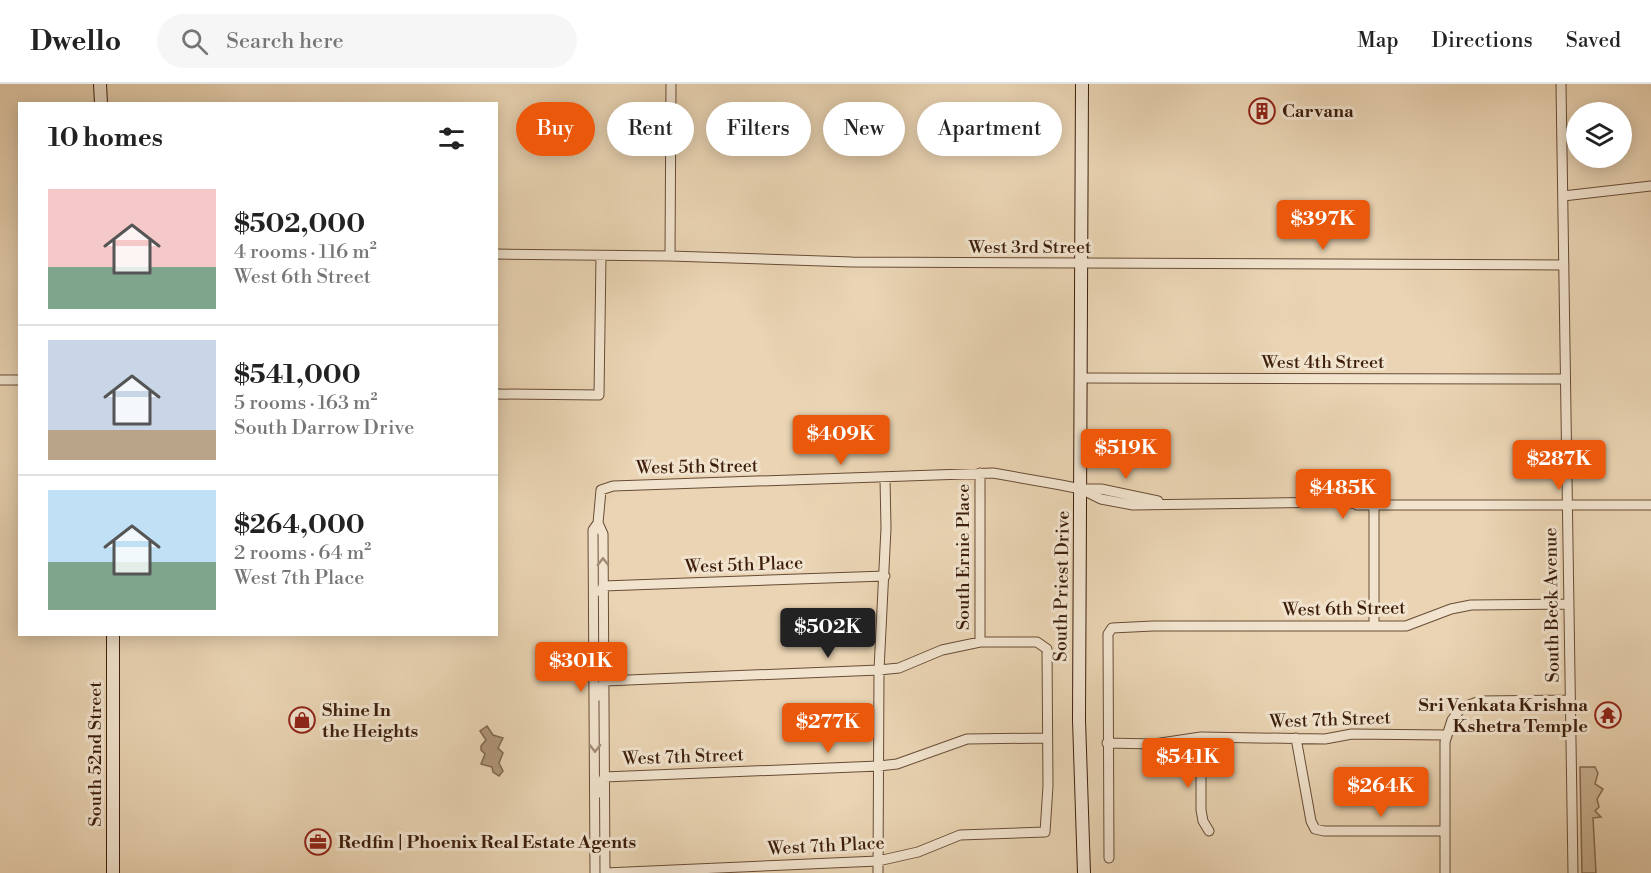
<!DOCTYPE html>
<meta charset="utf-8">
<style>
:root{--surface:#fff;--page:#f6f6f6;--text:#222;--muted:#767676;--line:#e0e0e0;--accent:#ea580c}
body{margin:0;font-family:"Libre Bodoni",serif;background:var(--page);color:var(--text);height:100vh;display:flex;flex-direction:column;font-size:22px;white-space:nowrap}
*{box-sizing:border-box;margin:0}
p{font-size:20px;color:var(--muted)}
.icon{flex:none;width:33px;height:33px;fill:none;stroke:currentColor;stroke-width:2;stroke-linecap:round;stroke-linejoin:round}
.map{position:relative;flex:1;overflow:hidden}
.details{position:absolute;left:18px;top:18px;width:480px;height:534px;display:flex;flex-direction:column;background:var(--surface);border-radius:0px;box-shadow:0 3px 15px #0003}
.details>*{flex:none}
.hud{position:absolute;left:516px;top:18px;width:570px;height:54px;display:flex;gap:12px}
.tools{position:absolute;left:1566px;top:18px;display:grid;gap:12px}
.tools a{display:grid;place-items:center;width:66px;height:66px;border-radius:50%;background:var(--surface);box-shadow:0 3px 15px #0003;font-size:30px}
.price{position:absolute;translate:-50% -51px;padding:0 14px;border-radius:6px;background:var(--accent);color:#fff;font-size:20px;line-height:39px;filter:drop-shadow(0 2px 3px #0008)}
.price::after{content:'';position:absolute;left:50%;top:36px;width:18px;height:14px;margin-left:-9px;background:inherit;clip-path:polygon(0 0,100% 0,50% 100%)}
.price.selected{background:#222;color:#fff}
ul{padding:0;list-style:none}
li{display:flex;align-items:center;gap:18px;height:150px;padding:0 30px}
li+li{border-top:2px solid var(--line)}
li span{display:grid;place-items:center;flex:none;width:168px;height:120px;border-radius:0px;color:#555}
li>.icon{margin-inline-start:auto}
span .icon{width:72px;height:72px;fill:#fffc;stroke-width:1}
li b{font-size:26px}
h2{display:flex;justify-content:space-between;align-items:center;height:72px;padding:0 30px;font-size:26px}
.tag{padding:0 21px;border-radius:27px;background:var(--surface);box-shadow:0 3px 15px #0003;font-size:21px;line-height:54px}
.tag.selected{background:var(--accent);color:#fff}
header{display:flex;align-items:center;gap:36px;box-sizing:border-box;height:84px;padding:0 30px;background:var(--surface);border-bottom:2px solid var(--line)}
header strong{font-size:28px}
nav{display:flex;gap:33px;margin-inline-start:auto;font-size:21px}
.search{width:420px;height:54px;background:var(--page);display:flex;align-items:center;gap:15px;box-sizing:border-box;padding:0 21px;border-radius:33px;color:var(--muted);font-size:22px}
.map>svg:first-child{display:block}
.grass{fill:#ccb596;stroke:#846a50;stroke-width:1.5}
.water{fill:#af967a;stroke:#81664e;stroke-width:1.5}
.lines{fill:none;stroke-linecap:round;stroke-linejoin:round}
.street-casing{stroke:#684c35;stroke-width:11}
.secondary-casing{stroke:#3c1e0b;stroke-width:14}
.street{stroke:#f1e3ce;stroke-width:9}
.secondary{stroke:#f1e3ce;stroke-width:12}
.oneway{stroke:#a08a76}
.labels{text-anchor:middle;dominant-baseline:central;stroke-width:6;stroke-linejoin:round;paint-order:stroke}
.poi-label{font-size:18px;font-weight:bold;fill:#3c1e0b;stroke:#f1e3ce;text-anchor:start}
.street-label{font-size:18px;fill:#3c1e0b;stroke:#f1e3ce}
</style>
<header>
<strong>Dwello</strong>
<div class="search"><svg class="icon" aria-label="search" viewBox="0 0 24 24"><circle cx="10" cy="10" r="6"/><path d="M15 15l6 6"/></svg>Search here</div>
<nav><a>Map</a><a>Directions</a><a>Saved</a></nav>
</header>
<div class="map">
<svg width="1651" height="789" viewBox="0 0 1651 789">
<rect width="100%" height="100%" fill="#ead4b3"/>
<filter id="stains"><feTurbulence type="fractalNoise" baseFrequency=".00333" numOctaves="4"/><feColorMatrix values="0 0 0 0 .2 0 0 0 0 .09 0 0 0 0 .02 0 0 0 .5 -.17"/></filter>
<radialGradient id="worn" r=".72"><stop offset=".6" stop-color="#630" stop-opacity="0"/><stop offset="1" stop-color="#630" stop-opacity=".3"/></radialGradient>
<path class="grass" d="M1580 683H1595L1598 689 1595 700 1603 705 1597 715 1599 723 1595 727 1601 733 1593 734 1596 789H1582Z"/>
<path class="water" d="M487 642 493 651 503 654 498 664 503 669 499 679 503 687 499 692 493 688 492 683 481 680 485 670 481 666V662L486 656 480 647Z"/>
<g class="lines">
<g class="street-casing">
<path id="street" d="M1561 0 1573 789
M1563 112 1651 102
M496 170 670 172 852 178 1564 181
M670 172 671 0
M1082 294 1565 295
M0 296H20
M496 310 599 311 601 172
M980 389V558
M1083 405H1101L1158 417
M1374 420V542
M1357 421H1651
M598 439 603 450 605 789
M601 508 603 502 885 492
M599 612 604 597 879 586 899 584 942 566 980 558H1037L1047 565 1048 702 1045 748 960 751 918 768 878 777 605 789
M1201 653V726L1203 737 1209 747
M1296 654 1311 737 1315 745 1324 747H1444
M1107 659 1154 660 1201 653 1325 655 1352 650 1445 651
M599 709 604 693 879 682 897 680 967 655 1047 654
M1109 774 1108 550 1112 544 1153 542H1406L1451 525 1471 521 1568 520
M595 789 593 446 598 439 601 406 613 402 993 389 1061 401 1081 405 1101 415 1133 421 1337 418 1363 420
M878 789 879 586 886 444 885 394
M1445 789V658L1452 636 1461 624 1480 617 1570 616"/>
</g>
<g class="secondary-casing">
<path id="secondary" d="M100 0 101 20
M1082 0 1079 636 1084 789
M113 550V789"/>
</g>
<use href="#street" class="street"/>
<use href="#secondary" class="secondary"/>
</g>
<defs><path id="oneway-chevron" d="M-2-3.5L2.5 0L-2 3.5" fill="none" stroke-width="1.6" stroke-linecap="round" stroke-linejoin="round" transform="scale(1.5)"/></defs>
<g class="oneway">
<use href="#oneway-chevron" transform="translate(603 478) rotate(-91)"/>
<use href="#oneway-chevron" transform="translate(595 664) rotate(90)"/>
</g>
<defs>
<g id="building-ring" transform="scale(1.35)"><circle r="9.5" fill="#f1e3ce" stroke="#8f2418" stroke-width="1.5"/><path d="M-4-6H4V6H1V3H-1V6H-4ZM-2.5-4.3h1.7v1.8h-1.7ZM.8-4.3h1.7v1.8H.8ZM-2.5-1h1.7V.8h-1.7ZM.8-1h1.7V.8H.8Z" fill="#8f2418"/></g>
<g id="temple-ring" transform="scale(1.35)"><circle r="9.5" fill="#f1e3ce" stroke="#8f2418" stroke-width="1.5"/><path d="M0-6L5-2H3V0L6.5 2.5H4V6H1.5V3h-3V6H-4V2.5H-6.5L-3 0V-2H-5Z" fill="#8f2418"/></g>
<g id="shop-ring" transform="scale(1.35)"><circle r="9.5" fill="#f1e3ce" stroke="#8f2418" stroke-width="1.5"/><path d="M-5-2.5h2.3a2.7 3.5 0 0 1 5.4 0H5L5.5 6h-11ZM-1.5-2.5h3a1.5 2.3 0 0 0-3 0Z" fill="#8f2418"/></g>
<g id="office-ring" transform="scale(1.35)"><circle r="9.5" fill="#f1e3ce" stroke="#8f2418" stroke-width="1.5"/><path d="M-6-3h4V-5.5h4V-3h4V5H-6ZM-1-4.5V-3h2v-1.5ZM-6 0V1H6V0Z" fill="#8f2418"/></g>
</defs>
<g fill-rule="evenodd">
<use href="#building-ring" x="1262" y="27"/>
<use href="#temple-ring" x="1608" y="631"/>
<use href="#shop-ring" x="302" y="636"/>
<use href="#office-ring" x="318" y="758"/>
</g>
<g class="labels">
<g class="poi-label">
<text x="1282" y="27">Carvana</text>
<text x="1588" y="621" text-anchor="end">Sri Venkata Krishna<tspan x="1588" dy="21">Kshetra Temple</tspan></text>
<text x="322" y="626">Shine In<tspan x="322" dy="21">the Heights</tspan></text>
<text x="338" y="758">Redfin | Phoenix Real Estate Agents</text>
</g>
<g class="street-label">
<text x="1030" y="163">West 3rd Street</text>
<text x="1323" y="278">West 4th Street</text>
<text transform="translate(697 383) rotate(-1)">West 5th Street</text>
<text transform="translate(963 473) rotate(-90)">South Ernie Place</text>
<text transform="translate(744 481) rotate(-2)">West 5th Place</text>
<text transform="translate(1062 502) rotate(-89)">South Priest Drive</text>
<text transform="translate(1552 521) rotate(-91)">South Beck Avenue</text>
<text transform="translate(1344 525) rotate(-1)">West 6th Street</text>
<text transform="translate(1330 636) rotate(-2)">West 7th Street</text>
<text transform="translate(95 670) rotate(-90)">South 52nd Street</text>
<text transform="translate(683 673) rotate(-2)">West 7th Street</text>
<text transform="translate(826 762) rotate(-3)">West 7th Place</text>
</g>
</g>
<rect width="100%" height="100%" filter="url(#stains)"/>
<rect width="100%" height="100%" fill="url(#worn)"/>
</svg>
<div class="tools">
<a><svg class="icon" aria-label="layers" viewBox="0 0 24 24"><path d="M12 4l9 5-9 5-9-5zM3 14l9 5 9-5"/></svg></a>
</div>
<b class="price" style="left:1323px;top:167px">$397K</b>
<b class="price" style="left:841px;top:382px">$409K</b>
<b class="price" style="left:1126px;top:396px">$519K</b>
<b class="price" style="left:1559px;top:407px">$287K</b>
<b class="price" style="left:1343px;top:436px">$485K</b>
<b class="price selected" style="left:828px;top:575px">$502K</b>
<b class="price" style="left:581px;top:609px">$301K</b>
<b class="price" style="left:828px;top:670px">$277K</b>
<b class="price" style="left:1188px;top:705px">$541K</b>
<b class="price" style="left:1381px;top:734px">$264K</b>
<div class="hud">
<a class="tag selected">Buy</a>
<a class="tag">Rent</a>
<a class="tag">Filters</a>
<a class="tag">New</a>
<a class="tag">Apartment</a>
</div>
<section class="details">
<h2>10 homes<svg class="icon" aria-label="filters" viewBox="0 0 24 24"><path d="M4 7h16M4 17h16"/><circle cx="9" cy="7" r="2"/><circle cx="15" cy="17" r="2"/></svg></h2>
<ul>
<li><span style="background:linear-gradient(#f6c9c9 65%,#7fa58c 0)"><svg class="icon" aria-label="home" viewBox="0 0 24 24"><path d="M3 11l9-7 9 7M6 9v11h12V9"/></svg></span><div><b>$502,000</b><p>4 rooms · 116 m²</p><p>West 6th Street</p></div></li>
<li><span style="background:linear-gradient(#c9d6e8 75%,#b9a48a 0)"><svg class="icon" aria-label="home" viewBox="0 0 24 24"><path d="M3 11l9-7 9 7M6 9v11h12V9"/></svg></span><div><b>$541,000</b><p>5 rooms · 163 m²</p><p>South Darrow Drive</p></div></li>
<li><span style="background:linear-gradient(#bfe0f5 60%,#7fa58c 0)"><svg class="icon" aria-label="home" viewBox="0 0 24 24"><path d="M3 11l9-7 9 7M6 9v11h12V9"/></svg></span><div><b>$264,000</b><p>2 rooms · 64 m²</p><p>West 7th Place</p></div></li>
</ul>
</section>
</div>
